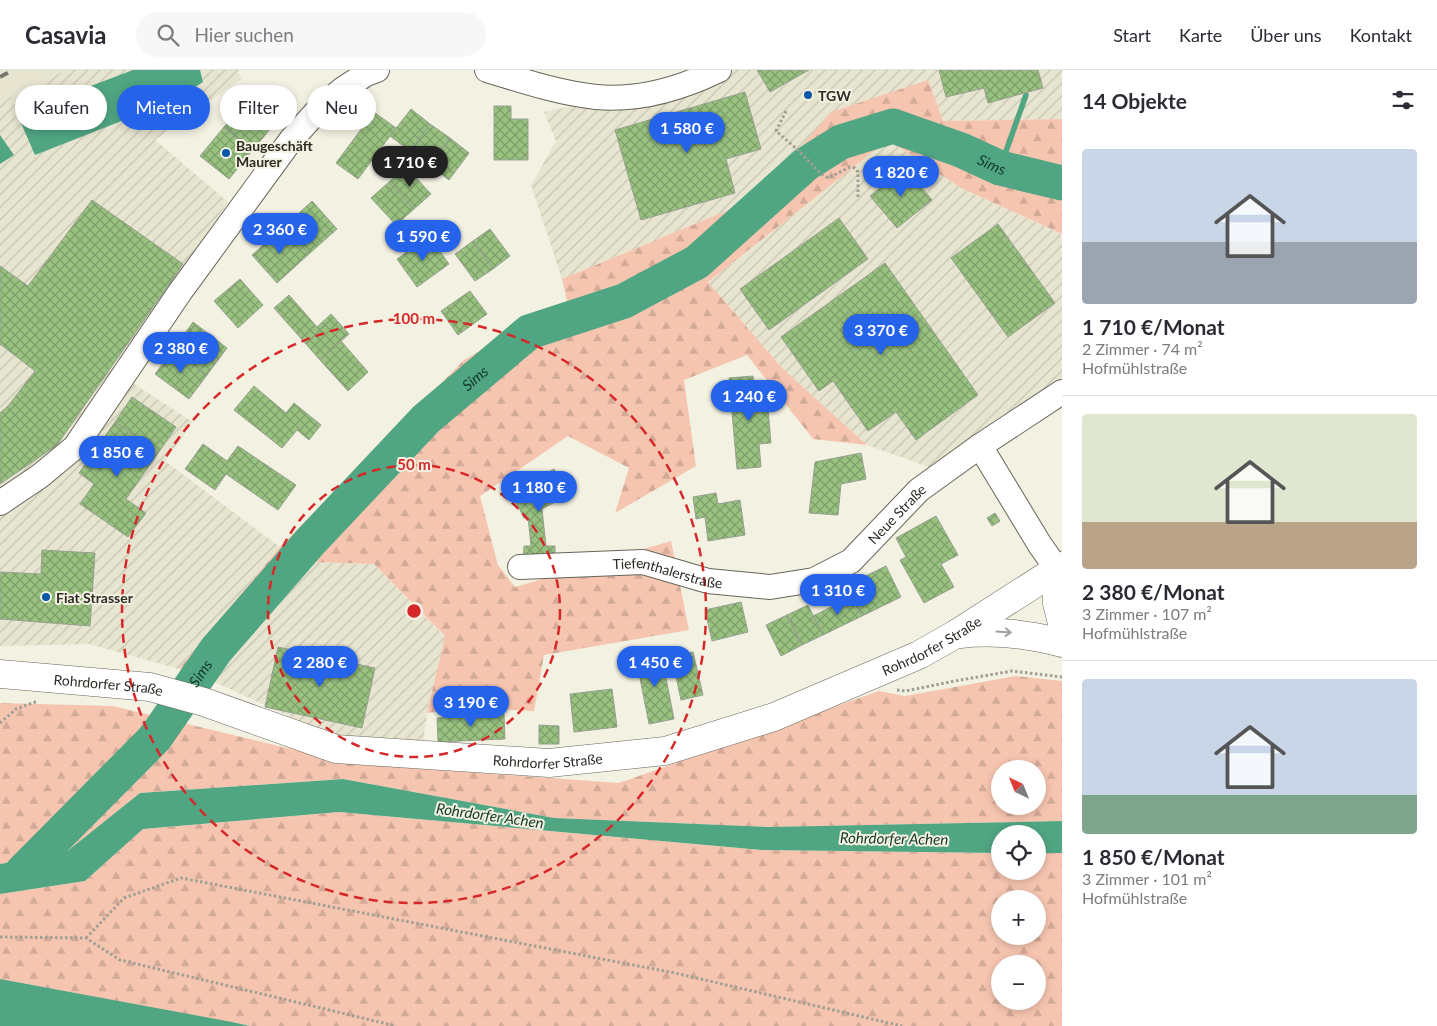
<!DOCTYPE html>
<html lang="de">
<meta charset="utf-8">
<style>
:root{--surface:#fff;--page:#f7f7f7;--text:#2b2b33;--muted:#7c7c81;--line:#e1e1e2;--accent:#2563eb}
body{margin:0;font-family:Lato,sans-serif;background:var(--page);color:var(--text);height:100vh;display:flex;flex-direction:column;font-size:19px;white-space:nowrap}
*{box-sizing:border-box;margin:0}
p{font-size:16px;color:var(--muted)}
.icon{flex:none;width:28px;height:28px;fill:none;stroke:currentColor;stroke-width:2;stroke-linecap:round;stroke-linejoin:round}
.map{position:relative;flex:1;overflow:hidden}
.details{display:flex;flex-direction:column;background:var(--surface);width:375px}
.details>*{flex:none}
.hud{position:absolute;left:15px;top:15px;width:475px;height:45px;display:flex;gap:10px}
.needle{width:32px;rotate:317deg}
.fabs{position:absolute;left:991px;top:690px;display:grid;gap:10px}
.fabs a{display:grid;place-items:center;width:55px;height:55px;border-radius:50%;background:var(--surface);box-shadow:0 2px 8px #0003;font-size:25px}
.price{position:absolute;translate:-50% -42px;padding:0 11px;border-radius:18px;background:var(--accent);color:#fff;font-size:16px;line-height:32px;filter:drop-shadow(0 1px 2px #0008)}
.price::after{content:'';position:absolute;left:50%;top:30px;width:15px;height:11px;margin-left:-8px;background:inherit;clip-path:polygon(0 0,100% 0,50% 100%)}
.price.current{background:#222;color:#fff}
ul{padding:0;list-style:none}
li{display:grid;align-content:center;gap:10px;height:265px;padding:0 20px}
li+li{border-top:1px solid var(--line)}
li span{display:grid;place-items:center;height:155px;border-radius:5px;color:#555}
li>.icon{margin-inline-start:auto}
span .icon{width:90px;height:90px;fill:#fffc;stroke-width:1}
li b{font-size:21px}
h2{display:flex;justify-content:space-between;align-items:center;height:60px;padding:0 20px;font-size:21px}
.pill{padding:0 18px;border-radius:22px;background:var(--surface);box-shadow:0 2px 8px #0003;font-size:18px;line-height:45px}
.pill.current{background:var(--accent);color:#fff}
header{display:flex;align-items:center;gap:30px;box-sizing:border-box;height:70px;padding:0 25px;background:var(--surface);border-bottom:1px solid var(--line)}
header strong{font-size:24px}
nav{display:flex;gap:28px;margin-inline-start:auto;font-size:18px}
.search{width:350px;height:45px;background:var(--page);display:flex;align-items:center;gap:12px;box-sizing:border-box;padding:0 18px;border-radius:28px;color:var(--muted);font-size:19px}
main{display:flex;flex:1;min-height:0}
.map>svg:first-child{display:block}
.built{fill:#e7e5d0}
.industrial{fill:url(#industrial-furrows)}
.forest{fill:url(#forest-firs);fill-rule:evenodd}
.water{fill:#50a582}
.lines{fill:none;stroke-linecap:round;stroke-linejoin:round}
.stream{stroke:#50a582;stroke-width:5.5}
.river{stroke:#50a582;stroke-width:35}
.building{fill:url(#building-cross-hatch);stroke:#98a093}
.street-casing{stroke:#67665a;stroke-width:26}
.secondary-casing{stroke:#67665a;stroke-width:29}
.path{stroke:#a09f94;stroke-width:3;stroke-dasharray:2.5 2.5;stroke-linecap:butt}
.street{stroke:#fff;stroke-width:24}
.secondary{stroke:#fff;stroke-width:28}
.rail{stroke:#76766c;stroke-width:4;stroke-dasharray:9 9;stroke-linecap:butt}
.oneway{stroke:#a0a09d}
.ring{fill:none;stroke:#d62828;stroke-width:2.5;stroke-dasharray:9 6}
.poi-dot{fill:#0957a6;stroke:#f2f1e2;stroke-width:2}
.labels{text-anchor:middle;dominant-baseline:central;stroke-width:4;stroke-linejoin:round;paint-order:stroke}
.poi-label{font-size:14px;font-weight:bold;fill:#2c2c26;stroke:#f2f1e2;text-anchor:start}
.street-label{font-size:14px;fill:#2c2c26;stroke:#f2f1e2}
.water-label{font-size:15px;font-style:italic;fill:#13392a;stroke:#f2f1e2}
.centre{fill:#d62828;stroke:#f2f1e2;stroke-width:2.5}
.ring-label{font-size:15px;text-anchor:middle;font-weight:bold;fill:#d62828;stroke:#f2f1e2;stroke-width:4;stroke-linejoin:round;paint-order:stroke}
</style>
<header>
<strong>Casavia</strong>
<div class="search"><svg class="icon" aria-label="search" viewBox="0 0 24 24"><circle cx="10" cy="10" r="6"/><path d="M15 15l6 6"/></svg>Hier suchen</div>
<nav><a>Start</a><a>Karte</a><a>Über uns</a><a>Kontakt</a></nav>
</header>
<main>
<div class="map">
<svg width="1062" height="956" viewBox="0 0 1062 956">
<defs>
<pattern id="industrial-furrows" width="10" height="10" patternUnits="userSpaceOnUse" patternTransform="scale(1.25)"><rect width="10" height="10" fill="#e7e5d0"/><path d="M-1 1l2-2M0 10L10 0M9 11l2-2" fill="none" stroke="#c6c5b2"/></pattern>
<pattern id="forest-firs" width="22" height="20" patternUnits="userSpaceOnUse" patternTransform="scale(1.25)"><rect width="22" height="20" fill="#f6c5b0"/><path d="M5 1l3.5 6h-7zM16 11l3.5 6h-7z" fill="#d3a997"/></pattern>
<pattern id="building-cross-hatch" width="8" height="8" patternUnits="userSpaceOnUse" patternTransform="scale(1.25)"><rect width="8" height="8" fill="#99c281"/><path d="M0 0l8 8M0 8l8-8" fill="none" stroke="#7d9e69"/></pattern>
</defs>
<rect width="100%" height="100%" fill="#f2f1e2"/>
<path class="built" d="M0 0H66L0 32Z"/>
<path class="industrial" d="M66 0H238L241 9 155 70 228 132 114 301 193 352 165 391 280 477 179 599 89 574 0 576V32Z
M713 0H1062V49L943 51 789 91 743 134 562 209 531 115 556 71 544 42 699 9Z
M888 70 961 118 1061 164 1062 169V314L932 398 867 375 782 298 708 212Z
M313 492 374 494 445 567 427 643 423 673 351 669 304 653 208 609Z"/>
<path class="forest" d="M928 10 943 51 1062 49V164L961 118 888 70 708 212 782 298 867 375 813 369 747 285 684 310 696 396 615 443 629 398 568 366 480 426 498 495 515 517 671 471 689 560 544 585 534 641 467 638 427 643 445 566 374 494 313 492 208 609 179 599 280 477 464 290 567 231 562 209 743 134 789 91 831 42Z
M1016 606 1062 611V751L767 757 554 748 343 709 140 723 65 783 0 794V633L113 636 353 694 619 713 879 621 905 626ZM1000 699H1038V736H1000Z
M339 742 762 780 1000 783V801H1038V783H1062V956H250L0 909V824L85 811 143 759ZM1000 829H1038V866H1000ZM1000 894H1038V931H1000Z"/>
<path class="water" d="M133 0H200L203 12 175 30 35 85 17 44Z
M0 65 14 85 0 94Z
M343 709 554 748 767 757 1062 751V783H1038V764H1000V783L762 780 339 742 143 759 85 811 0 824V794L65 783 140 723Z
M0 909 232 952 250 956H0Z"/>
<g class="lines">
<path class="stream" d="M1000 98 1026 25"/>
<path class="river" id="s1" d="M22 802 155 668 216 580 310 472 426 349 529 262 624 231 697 192 806 94 841 72 893 56 961 80 1000 98 1062 113"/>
</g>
<path class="building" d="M757 0H809L770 22Z
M939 0H1038L1043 18 988 33 984 18 946 27Z
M745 22 761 79 726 89 735 123 641 150 615 60Z
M248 29 276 52 252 81 224 57Z
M494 36H511V49H528V90H494Z
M411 39 430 54 410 81 390 66Z
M374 42 396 58 358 109 336 93Z
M430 54 450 68 429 95 410 81Z
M224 57 252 81 229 109 200 86Z
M450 68 469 83 449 110 429 95Z
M406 97 431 124 414 139 389 112Z
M905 97 932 130 897 158 870 126Z
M389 112 414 139 396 155 371 128Z
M92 130 183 194 57 375 0 414V343L8 336 35 301 0 274V196L28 216Z
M312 131 337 159 309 184 284 157Z
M839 148 868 189 769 260 740 219Z
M998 154 1055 233 1008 267 951 188Z
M284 157 309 184 277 213 252 185Z
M490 159 510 186 493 199 473 171Z
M429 166 449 194 417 217 397 189Z
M473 171 493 199 475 211 455 184Z
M885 193 978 325 916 370 896 342 868 361 833 311 819 321 781 267Z
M240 209 263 235 238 258 214 231Z
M470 221 487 244 458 265 441 241Z
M289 225 317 257 331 244 349 264 320 290 274 238Z
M193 252 227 278 207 305 173 280Z
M341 271 368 302 348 321 320 290Z
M173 280 207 305 189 329 155 304Z
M753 306 755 328 767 327 771 373 759 374 761 397 737 399 729 308Z
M254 316 286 343 294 333 321 355 309 370 297 360 282 378 234 340Z
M132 327 176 357 159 382 115 352Z
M115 352 159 382 126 429 146 443 128 467 80 434 94 414 79 403Z
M203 374 227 391 238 376 296 415 278 440 226 404 215 420 185 399Z
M861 383 866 409 841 414 838 445 809 443 815 392Z
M554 399 568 425 542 439 546 476H555V492H523L524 476H531L528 447 524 448 511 422Z
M716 423 718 434 740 430 745 465 708 471 705 447 696 449 693 427Z
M995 443 1000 451 992 456 987 448Z
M936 446 958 485 941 494 954 517 924 533 900 490 906 487 896 468Z
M42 480 95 483 90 556 0 549V502L41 504Z
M886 496 901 527 862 546 847 515Z
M853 526 862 546 823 565 813 546Z
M741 532 748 562 712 571 705 540Z
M808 535 823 565 802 575 787 545Z
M787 545 802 575 781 586 766 555Z
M278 577 375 598 362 658 265 637Z
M693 582 703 625 681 630 672 587Z
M661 583 674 649 649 654 636 588Z
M612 619 617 657 574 662 570 624Z
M504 644 505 669 438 672 437 648Z
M539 655 559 656V674H539Z"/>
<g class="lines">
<g class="street-casing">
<g id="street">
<path d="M487 0C523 11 559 23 596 27 638 31 682 18 719 0"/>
<path d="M980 376 1040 475 1057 499"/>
<path d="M0 433 40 406 75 377 180 222 291 70 318 40 343 19 366 4 377 0"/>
<path id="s2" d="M520 497 643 492 708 511 770 517 814 510 851 491 919 420 980 376 1062 322"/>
</g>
</g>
<g class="secondary-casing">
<g id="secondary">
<path d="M1057 499V533L1062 553"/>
<path d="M960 564C995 560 1028 564 1062 573"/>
<path id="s3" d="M0 604 150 617 204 632 336 679 549 693 665 681 774 647 919 585 956 564 1062 496"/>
</g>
</g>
<path class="path" d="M786 41 776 61 799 81 820 103 828 108 850 97 855 98 858 102V128
M897 620 906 621 955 611 1012 601 1062 607
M0 653 16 639 38 631
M0 867 86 868 120 890 396 956
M86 868 124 828 181 808 675 903 902 956"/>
<use href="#street" class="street"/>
<use href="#secondary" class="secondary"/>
<path class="rail" d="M0 7 13 0"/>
</g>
<defs><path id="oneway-shaft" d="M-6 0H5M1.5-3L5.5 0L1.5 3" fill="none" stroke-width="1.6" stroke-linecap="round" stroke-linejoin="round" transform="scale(1.25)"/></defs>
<use class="oneway" href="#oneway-shaft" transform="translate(1004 562) rotate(4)"/>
<g class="ring">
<circle cx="414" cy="541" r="146"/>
<circle cx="414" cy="541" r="292"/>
</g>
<g class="poi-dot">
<circle cx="808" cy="25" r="5"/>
<circle cx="226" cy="83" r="5"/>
<circle cx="46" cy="527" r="5"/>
</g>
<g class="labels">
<g class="poi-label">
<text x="818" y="25">TGW</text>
<text x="236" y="75">Baugeschäft<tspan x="236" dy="16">Maurer</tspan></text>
<text x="56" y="527">Fiat Strasser</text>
</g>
<g class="street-label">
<text stroke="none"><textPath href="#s2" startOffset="405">Neue Straße</textPath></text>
<text stroke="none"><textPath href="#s2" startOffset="149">Tiefenthalerstraße</textPath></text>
<text stroke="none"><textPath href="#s3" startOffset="964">Rohrdorfer Straße</textPath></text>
<text stroke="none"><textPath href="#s3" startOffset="109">Rohrdorfer Straße</textPath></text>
<text stroke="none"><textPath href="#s3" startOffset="559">Rohrdorfer Straße</textPath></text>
</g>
<g class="water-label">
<text stroke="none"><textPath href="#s1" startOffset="1274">Sims</textPath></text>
<text stroke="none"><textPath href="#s1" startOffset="672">Sims</textPath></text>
<text stroke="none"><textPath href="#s1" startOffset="268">Sims</textPath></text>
<text transform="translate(490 745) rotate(8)">Rohrdorfer Achen</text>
<text transform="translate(894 768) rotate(1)">Rohrdorfer Achen</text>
</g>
</g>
<circle cx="414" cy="541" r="8" class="centre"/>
<g class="ring-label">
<text x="414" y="254">100 m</text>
<text x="414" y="400">50 m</text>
</g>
</svg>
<div class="fabs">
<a><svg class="needle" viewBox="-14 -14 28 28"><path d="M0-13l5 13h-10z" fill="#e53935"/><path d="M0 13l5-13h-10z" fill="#7c7c81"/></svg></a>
<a><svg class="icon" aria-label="locate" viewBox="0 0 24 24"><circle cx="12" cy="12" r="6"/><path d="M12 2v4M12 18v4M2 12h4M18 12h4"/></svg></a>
<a>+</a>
<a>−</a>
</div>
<b class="price" style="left:687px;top:84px">1 580 €</b>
<b class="price current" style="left:410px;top:118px">1 710 €</b>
<b class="price" style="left:901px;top:128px">1 820 €</b>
<b class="price" style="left:280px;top:185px">2 360 €</b>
<b class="price" style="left:423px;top:192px">1 590 €</b>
<b class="price" style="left:881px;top:286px">3 370 €</b>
<b class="price" style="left:181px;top:304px">2 380 €</b>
<b class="price" style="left:749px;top:352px">1 240 €</b>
<b class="price" style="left:117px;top:408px">1 850 €</b>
<b class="price" style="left:539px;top:443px">1 180 €</b>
<b class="price" style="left:838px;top:546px">1 310 €</b>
<b class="price" style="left:320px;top:618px">2 280 €</b>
<b class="price" style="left:655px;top:618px">1 450 €</b>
<b class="price" style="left:471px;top:658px">3 190 €</b>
<div class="hud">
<a class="pill">Kaufen</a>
<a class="pill current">Mieten</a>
<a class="pill">Filter</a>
<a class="pill">Neu</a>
</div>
</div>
<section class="details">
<h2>14 Objekte<svg class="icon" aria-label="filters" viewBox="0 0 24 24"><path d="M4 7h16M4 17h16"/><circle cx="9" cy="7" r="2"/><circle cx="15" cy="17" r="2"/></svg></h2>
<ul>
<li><span style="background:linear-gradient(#c9d6e8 60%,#9aa5b1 0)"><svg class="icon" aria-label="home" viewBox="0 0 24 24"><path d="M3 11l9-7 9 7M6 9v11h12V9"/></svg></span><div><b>1 710 €/Monat</b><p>2 Zimmer · 74 m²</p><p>Hofmühlstraße</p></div></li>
<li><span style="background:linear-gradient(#dfe7d0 70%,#b9a48a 0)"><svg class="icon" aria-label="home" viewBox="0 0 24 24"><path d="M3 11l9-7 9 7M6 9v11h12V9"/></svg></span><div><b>2 380 €/Monat</b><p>3 Zimmer · 107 m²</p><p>Hofmühlstraße</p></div></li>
<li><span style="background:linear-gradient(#c9d6e8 75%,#7fa58c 0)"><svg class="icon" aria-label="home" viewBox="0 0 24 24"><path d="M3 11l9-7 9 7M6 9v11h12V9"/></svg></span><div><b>1 850 €/Monat</b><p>3 Zimmer · 101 m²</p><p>Hofmühlstraße</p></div></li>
</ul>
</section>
</main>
